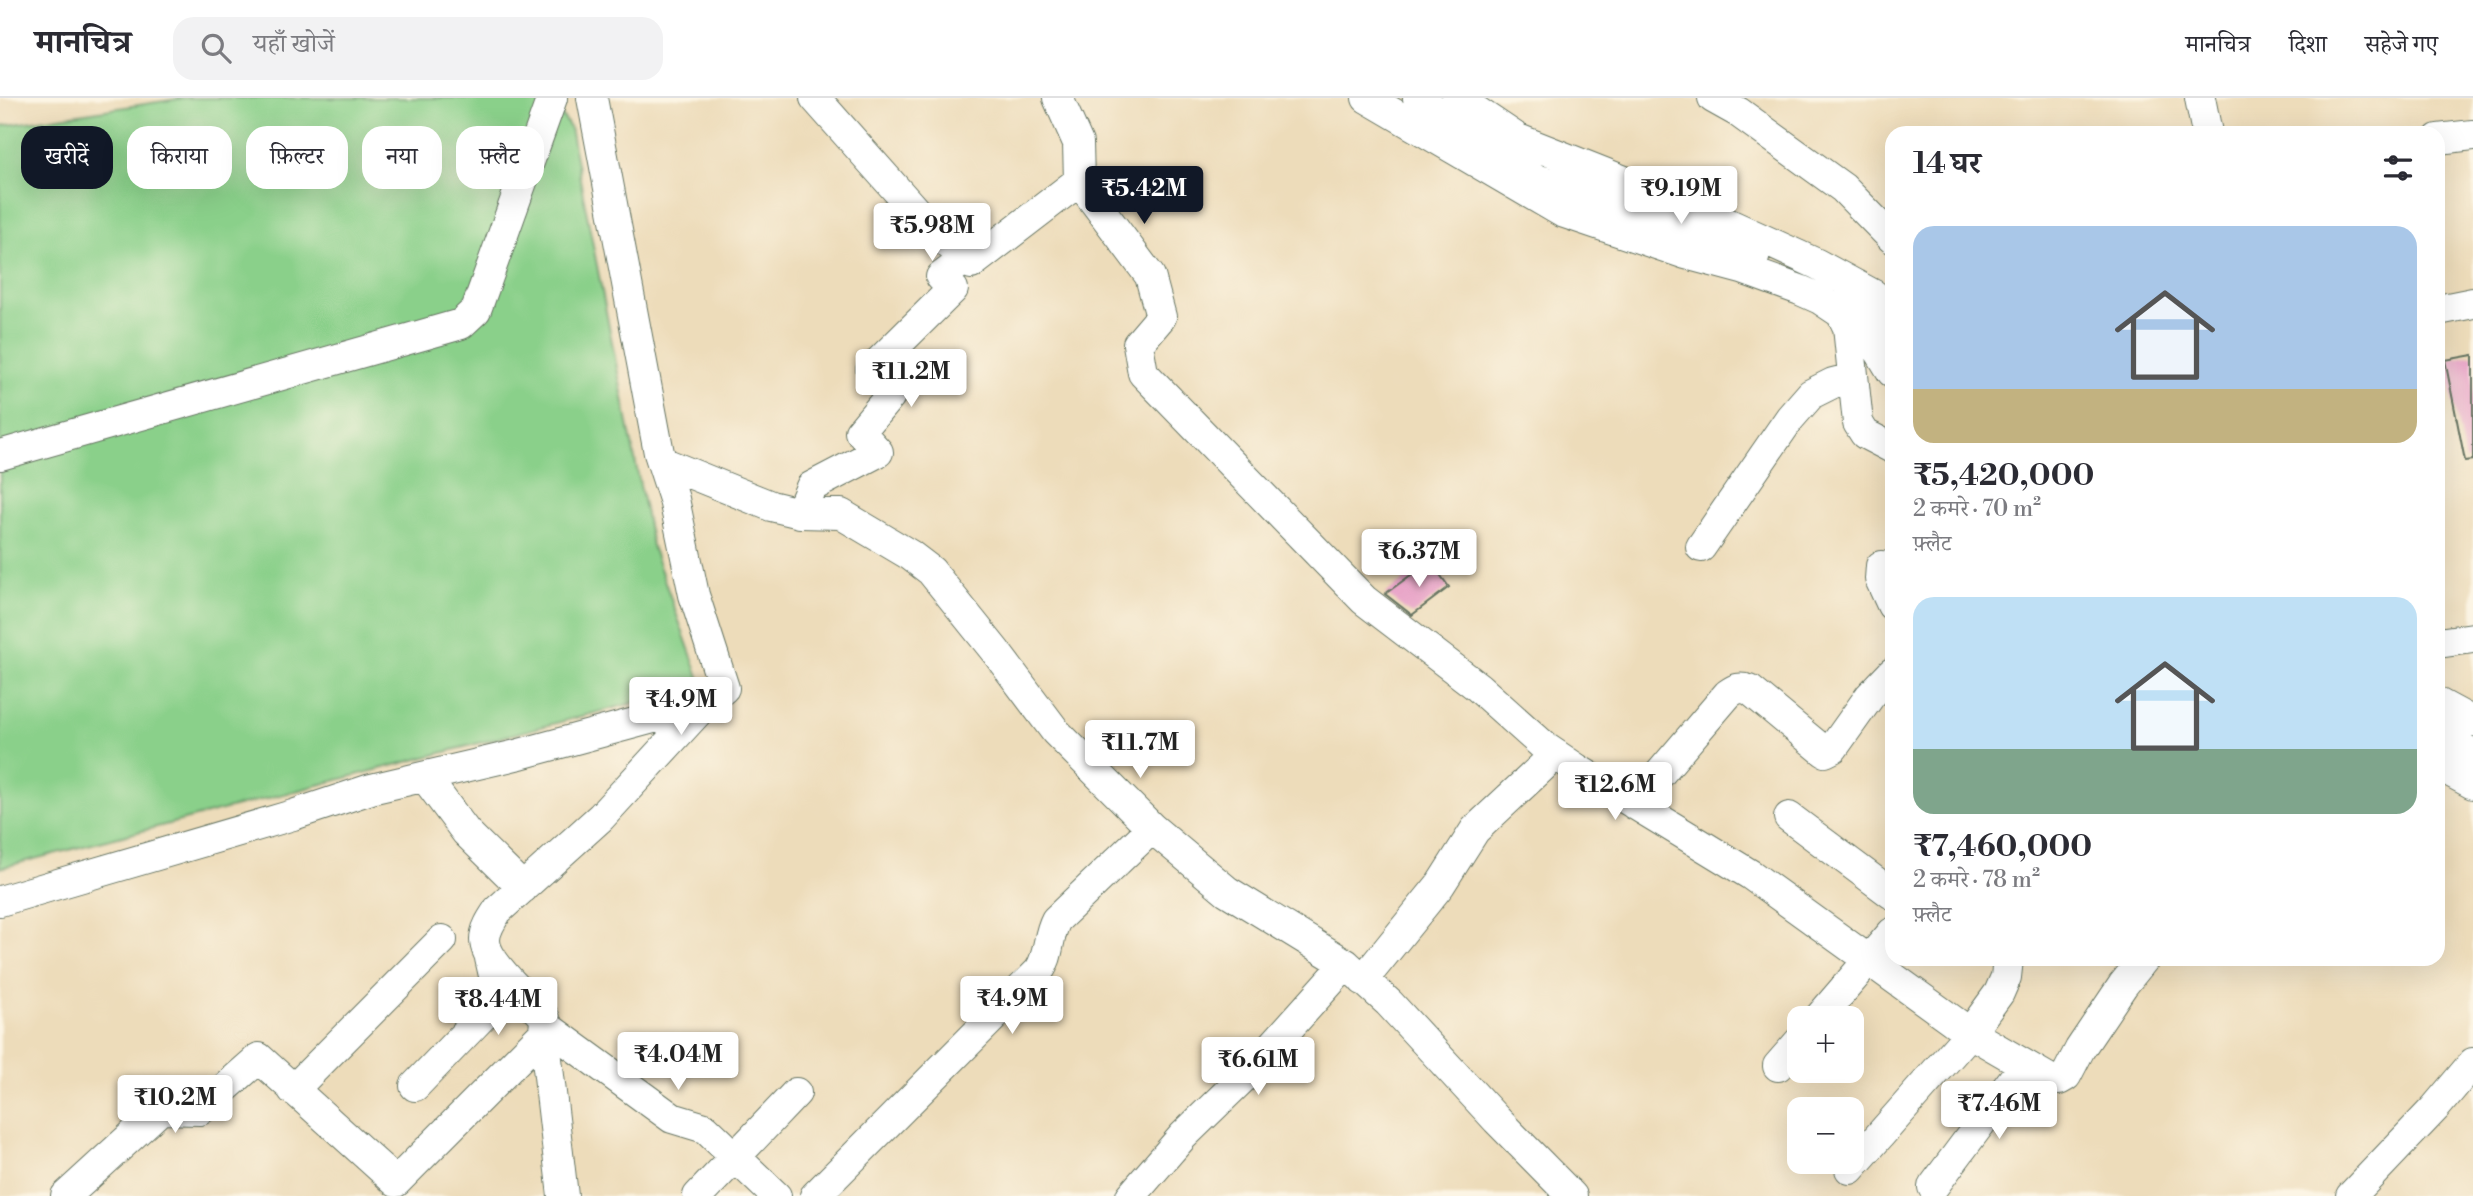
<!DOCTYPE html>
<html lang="hi">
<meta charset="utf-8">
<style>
:root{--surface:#fff;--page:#f2f2f3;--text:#2b2b33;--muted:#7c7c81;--line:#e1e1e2;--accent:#111827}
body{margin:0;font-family:"Libre Bodoni","Noto Serif Devanagari",serif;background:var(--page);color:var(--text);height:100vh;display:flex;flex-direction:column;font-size:26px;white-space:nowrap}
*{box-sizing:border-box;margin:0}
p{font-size:23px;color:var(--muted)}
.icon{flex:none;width:38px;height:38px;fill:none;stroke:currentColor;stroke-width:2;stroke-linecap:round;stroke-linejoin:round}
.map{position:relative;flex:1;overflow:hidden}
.side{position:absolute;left:1885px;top:28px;width:560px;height:840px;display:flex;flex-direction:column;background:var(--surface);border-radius:21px;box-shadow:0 7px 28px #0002}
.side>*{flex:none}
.banner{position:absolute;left:21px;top:28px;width:665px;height:63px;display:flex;gap:14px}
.fabs{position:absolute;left:1787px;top:908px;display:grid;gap:14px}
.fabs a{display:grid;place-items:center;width:77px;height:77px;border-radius:14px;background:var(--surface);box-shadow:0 7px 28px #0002;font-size:35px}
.price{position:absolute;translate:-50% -60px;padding:0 16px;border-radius:7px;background:#fff;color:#222;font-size:23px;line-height:46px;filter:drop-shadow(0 2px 4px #0008)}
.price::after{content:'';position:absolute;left:50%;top:42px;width:21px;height:16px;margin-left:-10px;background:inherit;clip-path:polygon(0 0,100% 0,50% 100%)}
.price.on{background:var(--accent);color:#fff}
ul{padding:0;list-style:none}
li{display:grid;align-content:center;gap:14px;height:371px;padding:0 28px}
li span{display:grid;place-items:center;height:217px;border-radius:21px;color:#555}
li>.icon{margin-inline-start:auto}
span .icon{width:126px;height:126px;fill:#fffc;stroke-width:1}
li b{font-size:30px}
h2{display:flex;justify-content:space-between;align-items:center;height:84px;padding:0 28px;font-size:30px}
.pill{padding:0 24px;border-radius:21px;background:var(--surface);box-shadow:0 7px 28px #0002;font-size:24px;line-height:63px}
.pill.on{background:var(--accent);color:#fff}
header{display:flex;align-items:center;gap:42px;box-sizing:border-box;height:98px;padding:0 35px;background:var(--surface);border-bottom:2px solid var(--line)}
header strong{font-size:33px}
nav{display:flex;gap:38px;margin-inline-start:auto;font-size:24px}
.search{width:490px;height:63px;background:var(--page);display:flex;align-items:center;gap:18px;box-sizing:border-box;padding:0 24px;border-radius:21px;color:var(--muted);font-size:26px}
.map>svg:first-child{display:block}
.green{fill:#8ad08a;stroke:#54865f;stroke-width:2}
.building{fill:#e8a3c7}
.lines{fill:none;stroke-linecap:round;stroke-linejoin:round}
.minor-casing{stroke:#677563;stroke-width:32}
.minor{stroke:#fff;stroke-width:30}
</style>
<header>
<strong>मानचित्र</strong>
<div class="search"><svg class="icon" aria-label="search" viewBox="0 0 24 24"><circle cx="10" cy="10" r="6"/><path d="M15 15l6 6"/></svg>यहाँ खोजें</div>
<nav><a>मानचित्र</a><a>दिशा</a><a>सहेजे गए</a></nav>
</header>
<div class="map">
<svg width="2473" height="1098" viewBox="0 0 2473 1098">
<rect width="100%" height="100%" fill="#fcf5e5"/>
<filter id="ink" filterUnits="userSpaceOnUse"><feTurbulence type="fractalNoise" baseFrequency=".0143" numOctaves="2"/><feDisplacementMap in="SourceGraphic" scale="14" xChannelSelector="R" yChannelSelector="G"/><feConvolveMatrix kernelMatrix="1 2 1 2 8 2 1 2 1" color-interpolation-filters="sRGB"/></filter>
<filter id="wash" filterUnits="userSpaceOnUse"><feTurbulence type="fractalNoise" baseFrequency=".00686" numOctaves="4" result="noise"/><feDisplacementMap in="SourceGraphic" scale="28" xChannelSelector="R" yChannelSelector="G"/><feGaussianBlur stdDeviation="1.57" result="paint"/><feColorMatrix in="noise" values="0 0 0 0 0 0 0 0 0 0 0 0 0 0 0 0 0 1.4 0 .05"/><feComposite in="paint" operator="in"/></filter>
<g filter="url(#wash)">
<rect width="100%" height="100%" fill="#eddcba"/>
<path class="green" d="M184 0H551L570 30 652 448 702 587 0 770V28Z"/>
<g id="blocks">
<path class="building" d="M2473 257V362L2465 363 2445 262Z
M1430 463 1449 489 1412 517 1385 496Z"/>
</g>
</g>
<g filter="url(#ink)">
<use href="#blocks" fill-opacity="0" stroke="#677563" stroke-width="2"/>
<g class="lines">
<g class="minor-casing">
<path id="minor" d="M815 0 926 125 971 166 1079 83
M1058 0 1078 45 1079 83 1150 178 1161 219 1138 246 1143 275 1364 502 1478 589 1546 650 1577 671 1751 777 1970 935 2051 982H2059L2066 978 2080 951 2123 887 2144 861
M1367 0 1562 114 1686 156 1742 171 1800 192 1820 201 1841 215 1848 229 1858 325 1865 336 1892 350
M1418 0 1536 81 1702 136 1754 160
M1457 0 1518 41 1705 115 1817 166 1874 197 1892 224
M1713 0 1738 14 1843 90 1892 140
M2200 0 2207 35
M2438 41 2473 37
M1845 206 1858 218 1892 274
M2438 212 2473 205
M0 357 461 226 476 212 552 0
M662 364 771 408 800 415 841 416 910 457 931 473 996 554 1056 634 1152 730 1227 793 1346 866 1389 905 1497 1022 1572 1098
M800 415 811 389 878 354 860 334 890 298 871 272 953 191 941 179 965 161
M1701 449 1790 320 1811 296 1833 285 1853 280
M1881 468 1880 481 1892 507
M2438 545 2473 540
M2438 605 2473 624
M2438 637 2473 657
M2438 667 2473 686
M425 679 466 734 523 790
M1634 706 1728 596C1736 590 1740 589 1750 592L1825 654 1833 650 1870 598 1892 575
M1789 719 1892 796
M0 803 293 717 371 691 516 657 705 606 724 590 694 497 674 401 659 355 592 0
M1363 882 1440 787 1475 732 1555 657
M1819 920 1892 835
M546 928 672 1020 705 1030 776 1098
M544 935 563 1098
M1778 968 1799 944
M415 988 492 908 497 891 490 860
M293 992 442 842
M1850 1071 1970 935 1999 895 2006 879 2008 861
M1933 1089 2024 967
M66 1098 161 1011 200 1012 259 960 396 1084 544 935 545 921 542 916C527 899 485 865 485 842 485 831 492 821 498 812L601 719 705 606
M698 1098 796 995
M815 1098 1039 873C1050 858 1047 839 1056 822L1152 730
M1131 1098 1183 1038 1251 972 1346 866
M2351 1098 2435 1010 2473 965"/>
</g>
<use href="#minor" class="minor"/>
</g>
</g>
</svg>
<div class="fabs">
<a>+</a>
<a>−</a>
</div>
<b class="price on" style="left:1144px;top:128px">₹5.42M</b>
<b class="price" style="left:1681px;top:128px">₹9.19M</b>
<b class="price" style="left:932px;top:165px">₹5.98M</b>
<b class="price" style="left:911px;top:311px">₹11.2M</b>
<b class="price" style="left:1419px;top:491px">₹6.37M</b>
<b class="price" style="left:681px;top:639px">₹4.9M</b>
<b class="price" style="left:1140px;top:682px">₹11.7M</b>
<b class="price" style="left:1615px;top:724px">₹12.6M</b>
<b class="price" style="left:1012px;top:938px">₹4.9M</b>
<b class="price" style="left:498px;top:939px">₹8.44M</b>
<b class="price" style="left:678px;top:994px">₹4.04M</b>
<b class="price" style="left:1258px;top:999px">₹6.61M</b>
<b class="price" style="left:175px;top:1037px">₹10.2M</b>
<b class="price" style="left:1999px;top:1043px">₹7.46M</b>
<div class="banner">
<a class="pill on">खरीदें</a>
<a class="pill">किराया</a>
<a class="pill">फ़िल्टर</a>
<a class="pill">नया</a>
<a class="pill">फ़्लैट</a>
</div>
<section class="side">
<h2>14 घर<svg class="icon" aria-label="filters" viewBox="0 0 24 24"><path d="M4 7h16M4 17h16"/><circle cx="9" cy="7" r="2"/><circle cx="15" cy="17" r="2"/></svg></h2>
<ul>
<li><span style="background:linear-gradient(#a9c7e8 75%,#c2b280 0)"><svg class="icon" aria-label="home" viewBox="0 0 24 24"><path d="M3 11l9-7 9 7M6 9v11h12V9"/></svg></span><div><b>₹5,420,000</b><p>2 कमरे · 70 m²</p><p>फ़्लैट</p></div></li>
<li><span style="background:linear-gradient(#bfe0f5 70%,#7fa58c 0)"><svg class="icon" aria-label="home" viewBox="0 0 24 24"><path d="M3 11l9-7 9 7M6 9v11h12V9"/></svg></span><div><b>₹7,460,000</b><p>2 कमरे · 78 m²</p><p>फ़्लैट</p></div></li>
</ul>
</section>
</div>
